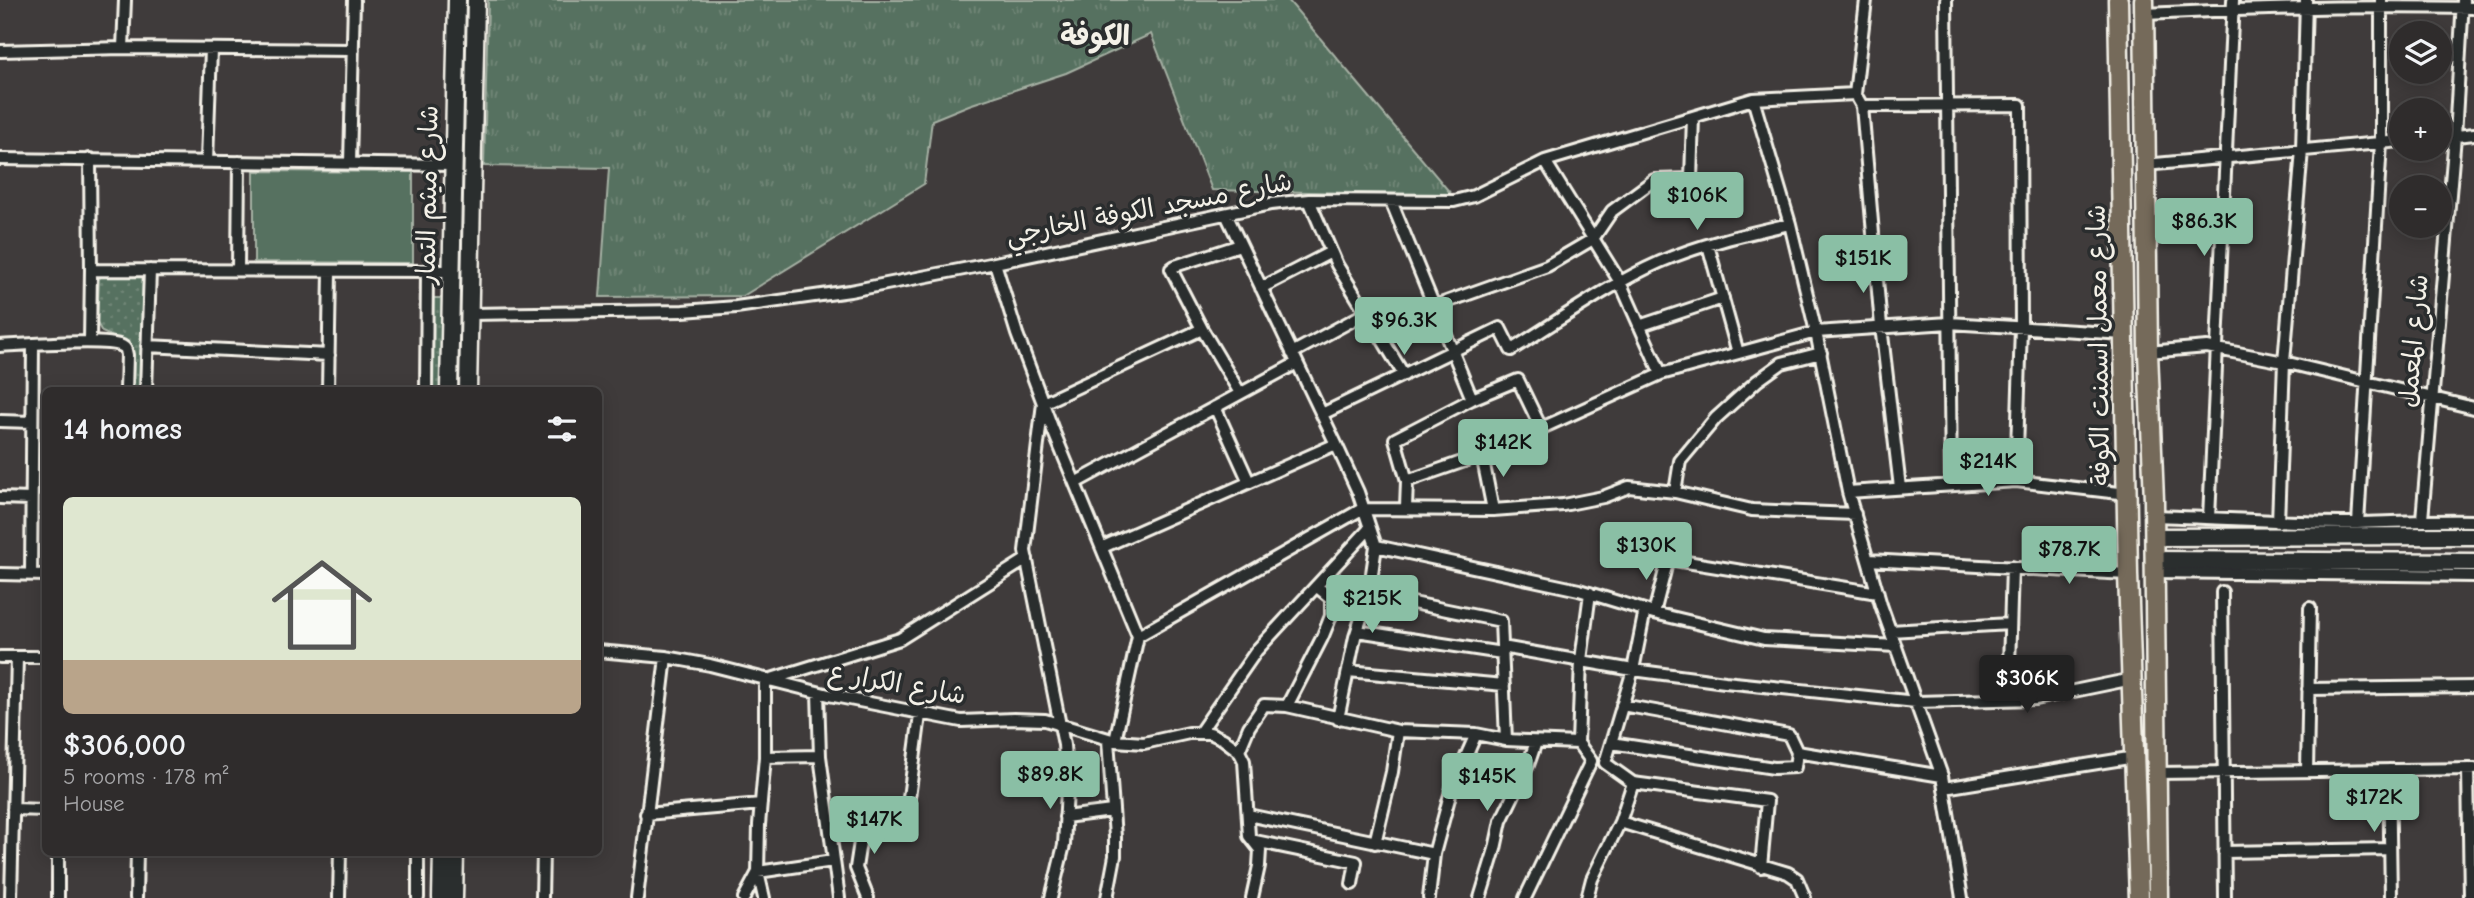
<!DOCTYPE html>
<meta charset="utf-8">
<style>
:root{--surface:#2f2c2c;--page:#373434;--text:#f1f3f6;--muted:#a7a7a9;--line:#4a4848;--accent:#8abfa5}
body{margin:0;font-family:"Comic Neue","Playpen Sans Arabic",sans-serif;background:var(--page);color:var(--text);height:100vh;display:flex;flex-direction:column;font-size:26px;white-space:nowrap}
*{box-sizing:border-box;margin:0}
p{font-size:23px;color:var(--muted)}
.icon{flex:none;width:38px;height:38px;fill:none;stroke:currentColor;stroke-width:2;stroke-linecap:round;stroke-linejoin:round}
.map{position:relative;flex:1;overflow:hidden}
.panel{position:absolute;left:42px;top:387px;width:560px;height:469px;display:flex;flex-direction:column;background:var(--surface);border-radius:10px;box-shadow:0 4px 18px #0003,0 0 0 2px var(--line)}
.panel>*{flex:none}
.tools{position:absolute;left:2389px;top:21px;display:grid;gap:14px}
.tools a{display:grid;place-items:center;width:63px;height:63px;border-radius:50%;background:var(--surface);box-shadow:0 4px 18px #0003,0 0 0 2px var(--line);font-size:35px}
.price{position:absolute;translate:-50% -60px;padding:0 16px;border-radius:7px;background:var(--accent);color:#111;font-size:23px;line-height:46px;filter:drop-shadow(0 2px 4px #0008)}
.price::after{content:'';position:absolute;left:50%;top:42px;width:21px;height:16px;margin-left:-10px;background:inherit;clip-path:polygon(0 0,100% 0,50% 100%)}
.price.current{background:#222;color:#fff}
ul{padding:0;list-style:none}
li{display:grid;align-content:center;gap:14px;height:371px;padding:0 21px}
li+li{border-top:2px solid var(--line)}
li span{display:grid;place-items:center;height:217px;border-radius:10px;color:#555}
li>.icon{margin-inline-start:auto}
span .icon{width:126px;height:126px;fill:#fffc;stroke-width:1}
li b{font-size:30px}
h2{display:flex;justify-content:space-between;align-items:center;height:84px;padding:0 21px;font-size:30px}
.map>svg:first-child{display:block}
.grass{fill:url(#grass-tufts);stroke:#a6b1a4;stroke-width:2}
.park{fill:url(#park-dots);stroke:#a6b1a4;stroke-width:2}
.pitch{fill:#577160;stroke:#a6b1a4;stroke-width:2}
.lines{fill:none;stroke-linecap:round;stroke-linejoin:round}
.street-casing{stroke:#f4f1e8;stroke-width:16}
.secondary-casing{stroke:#f4f1e8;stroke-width:21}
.primary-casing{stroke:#f4f1e8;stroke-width:23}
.street{stroke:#2a2d2e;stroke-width:10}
.secondary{stroke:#2a2d2e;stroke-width:16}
.primary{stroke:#746a5a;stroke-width:18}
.labels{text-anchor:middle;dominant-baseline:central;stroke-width:7;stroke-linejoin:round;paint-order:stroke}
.street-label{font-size:26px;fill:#f4f1e8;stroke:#2a2d2e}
.neighbourhood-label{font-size:28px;font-weight:bold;fill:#f4f1e8;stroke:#2a2d2e}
</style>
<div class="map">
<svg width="2474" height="898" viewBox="0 0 2474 898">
<defs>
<pattern id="grass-tufts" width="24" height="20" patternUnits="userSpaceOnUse" patternTransform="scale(1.75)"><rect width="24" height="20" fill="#577160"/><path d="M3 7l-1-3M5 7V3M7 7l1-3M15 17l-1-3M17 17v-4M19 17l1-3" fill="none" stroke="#708677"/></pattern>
<pattern id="park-dots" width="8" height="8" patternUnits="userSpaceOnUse" patternTransform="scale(1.75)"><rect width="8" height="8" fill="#577160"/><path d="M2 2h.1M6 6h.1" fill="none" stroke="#708677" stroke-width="1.8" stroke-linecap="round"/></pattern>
</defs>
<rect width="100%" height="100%" fill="#3f3b3b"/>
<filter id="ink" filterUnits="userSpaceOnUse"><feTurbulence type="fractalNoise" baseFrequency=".0143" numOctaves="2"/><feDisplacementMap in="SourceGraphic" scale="14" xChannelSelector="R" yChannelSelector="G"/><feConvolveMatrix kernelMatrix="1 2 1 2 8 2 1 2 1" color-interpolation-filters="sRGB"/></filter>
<g filter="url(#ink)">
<path class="grass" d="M488 0H1288L1452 195 1212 190 1151 34 1066 73 969 105 932 120 924 184 743 296 600 297 609 168 484 166Z"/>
<path class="park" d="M133 272 143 276 146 279 143 390H129L128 344 102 332 97 323 99 279 102 275Z
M430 298H447L446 390H429Z"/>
<path class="pitch" d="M254 171 413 172V263L254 262Z"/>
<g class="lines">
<g class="street-casing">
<path id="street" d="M1946 0 1951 485
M2144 14C2254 8 2364 6 2474 8
M123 48 125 0
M0 51 123 48 353 50
M1855 94 1866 0
M1753 99 1790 224 1816 332 1848 492 1881 605 1942 776 1962 898
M1858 99 1862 106 1881 326 1900 488
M1862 106 2020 105 2021 327 2016 481
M2440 138 2474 134
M0 159 452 165
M90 159 91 270
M207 161 211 49
M1545 161 1620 282 1661 374
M350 163 354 0
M2145 165 2401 141
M1309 200 1337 265 1404 375
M1391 201 1472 399
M1226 214 1336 444 1358 492 1376 546 1579 590 1654 613 1764 639 1896 646
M1708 245 1738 353
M995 263 1017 334 1053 430 1138 636
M238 270 239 162
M1261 288 1331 252
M1435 306 1547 266 1593 239 1612 211 1654 180 1691 179 1693 117
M470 314 683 311 736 307 850 291 995 263 1271 204 1309 200 1454 201 1474 196 1545 161 1753 99 1855 94
M1639 326 1723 298
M90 342 91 270 451 271
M0 346C22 345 106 338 122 346 126 348 126 350 127 355L126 390
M147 346 329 355
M2148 352 2207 347 2284 362 2474 408
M1292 353 1366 313
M146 390 150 270
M328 390 330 271
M426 390 427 271
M1240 393 1202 329 1171 269 1175 266 1240 245
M1215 407 1249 482
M1322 414 1500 328 1511 350C1560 320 1608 285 1660 262 1701 244 1746 234 1790 224
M0 421 32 422
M1482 455 1493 510
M1407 481 1482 455 1661 374 1816 332 1949 323 2125 334
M1075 483 1297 363
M1675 492 1680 461 1716 418 1757 381 1782 363 1821 353
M1848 492 2016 481 2128 494
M0 498 31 499
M1406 507 1407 481 1395 439 1472 399 1518 380 1541 428
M2154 516C2221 518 2289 523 2357 523 2396 522 2435 520 2474 521
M2209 518 2233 0
M2422 519 2455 136 2463 0
M2278 522 2284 362 2302 150 2306 0
M2358 523 2381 143V0
M1103 547 1336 444
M1868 560 2128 574
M2155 572 2474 576
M0 574 46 575
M31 575 33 345
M2222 592 2225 898
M1369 594 1501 621 1506 740
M1654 613 1668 559 1878 593
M1357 631 1502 653
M1890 631 2010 624
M1502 647 1633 670 1725 682 1916 702 2035 699 2132 679
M598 651 666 657 710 665 829 695 961 721 1014 719 1045 720 1115 741 1144 743 1189 733H1210L1223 739 1239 751 1244 761 1249 836 1260 850 1259 866 1252 898
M0 657H46
M1348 671 1504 685
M2308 689 2474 687
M818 693 820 756 839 898
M2008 699 2012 567
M1622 705 1789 735 1797 752 1942 776
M1287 706 1322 638 1331 616V598L1316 586
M1338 719 1355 637 1369 594 1376 546
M1200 732 1257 650 1369 529
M1115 741 1138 636 1362 509 1493 510 1563 505 1603 497 1629 487 1675 492 1752 510 1855 514
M1611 743 1774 768 1795 767 1797 752
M1239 751 1249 727 1264 705 1287 706 1398 731 1476 734 1506 740 1578 743
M765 757 820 756
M2468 769 2470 898
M2389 770 2391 898
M2307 771 2310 608
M2157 773 2474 769
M1633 783 1767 801 1761 867
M1944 788 2135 757
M13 809 46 810
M646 814 761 804
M1248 815 1434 854
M1065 817 1112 811
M1620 822 1633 783 1605 763 1633 670 1645 610
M1255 841 1356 862 1352 884
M1375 843 1392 772 1398 731
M2224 852 2390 849
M11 898 17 657
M58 898V852
M136 898 137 852
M339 898 340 852
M418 898V852
M542 898 543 852
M637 898 666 657
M744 898 758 872 759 825 765 757V681L900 639 1027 559
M764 898 758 872 833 861
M868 898 856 868 864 816 906 820 920 715
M1051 898 1064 845 1067 790 1064 745 1025 551 1043 403 1202 329
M1107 898 1115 856V837L1108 740
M1429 898 1434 854 1451 791 1476 734
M1480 898 1495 849 1501 821 1528 765 1536 742
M1525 898 1591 761 1578 743 1581 660 1590 593
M1587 898 1592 879 1620 822 1788 873 1797 879 1805 898"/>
</g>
<g class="secondary-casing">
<path id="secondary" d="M449 390 457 0
M468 390 476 0
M2154 537 2474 536
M2155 560 2474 562
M441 898 442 852
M454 898 455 852"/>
</g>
<g class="primary-casing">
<path id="primary" d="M2118 0 2128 574 2139 898
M2144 0 2148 352 2154 500 2158 898"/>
</g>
<use href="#street" class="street"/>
<use href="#secondary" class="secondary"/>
<use href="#primary" class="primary"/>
</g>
</g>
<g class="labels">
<g class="street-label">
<text transform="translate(428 195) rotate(-89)">شارع ميثم التمار</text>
<text transform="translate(1149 209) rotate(-11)">شارع مسجد الكوفة الخارجي</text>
<text transform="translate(2414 341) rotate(-85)">شارع المعمل</text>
<text transform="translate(2099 345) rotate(-91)">شارع معمل اسمنت الكوفة</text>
<text transform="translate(897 684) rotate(10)">شارع الكرار ع</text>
</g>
<g class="neighbourhood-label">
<text x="1095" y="36">الكوفة</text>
</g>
</g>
</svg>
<div class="tools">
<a><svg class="icon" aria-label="layers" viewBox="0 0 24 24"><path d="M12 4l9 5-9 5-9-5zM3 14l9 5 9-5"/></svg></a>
<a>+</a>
<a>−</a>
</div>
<b class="price" style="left:1697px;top:232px">$106K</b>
<b class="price" style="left:2204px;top:258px">$86.3K</b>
<b class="price" style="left:1863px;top:295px">$151K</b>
<b class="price" style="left:1404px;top:357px">$96.3K</b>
<b class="price" style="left:1503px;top:479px">$142K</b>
<b class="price" style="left:1988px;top:498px">$214K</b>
<b class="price" style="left:1646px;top:582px">$130K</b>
<b class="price" style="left:2069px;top:586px">$78.7K</b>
<b class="price" style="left:1372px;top:635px">$215K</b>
<b class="price current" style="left:2027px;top:715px">$306K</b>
<b class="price" style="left:1050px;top:811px">$89.8K</b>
<b class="price" style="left:1487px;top:813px">$145K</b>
<b class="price" style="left:2374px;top:834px">$172K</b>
<b class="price" style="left:874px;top:856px">$147K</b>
<section class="panel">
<h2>14 homes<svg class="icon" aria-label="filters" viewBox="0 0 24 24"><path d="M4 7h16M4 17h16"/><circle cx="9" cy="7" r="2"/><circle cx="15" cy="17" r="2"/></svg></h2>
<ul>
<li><span style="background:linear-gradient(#dfe7d0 75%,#b9a48a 0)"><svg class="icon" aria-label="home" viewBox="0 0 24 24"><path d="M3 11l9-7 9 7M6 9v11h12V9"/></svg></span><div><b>$306,000</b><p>5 rooms · 178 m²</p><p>House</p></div></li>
</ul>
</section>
</div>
